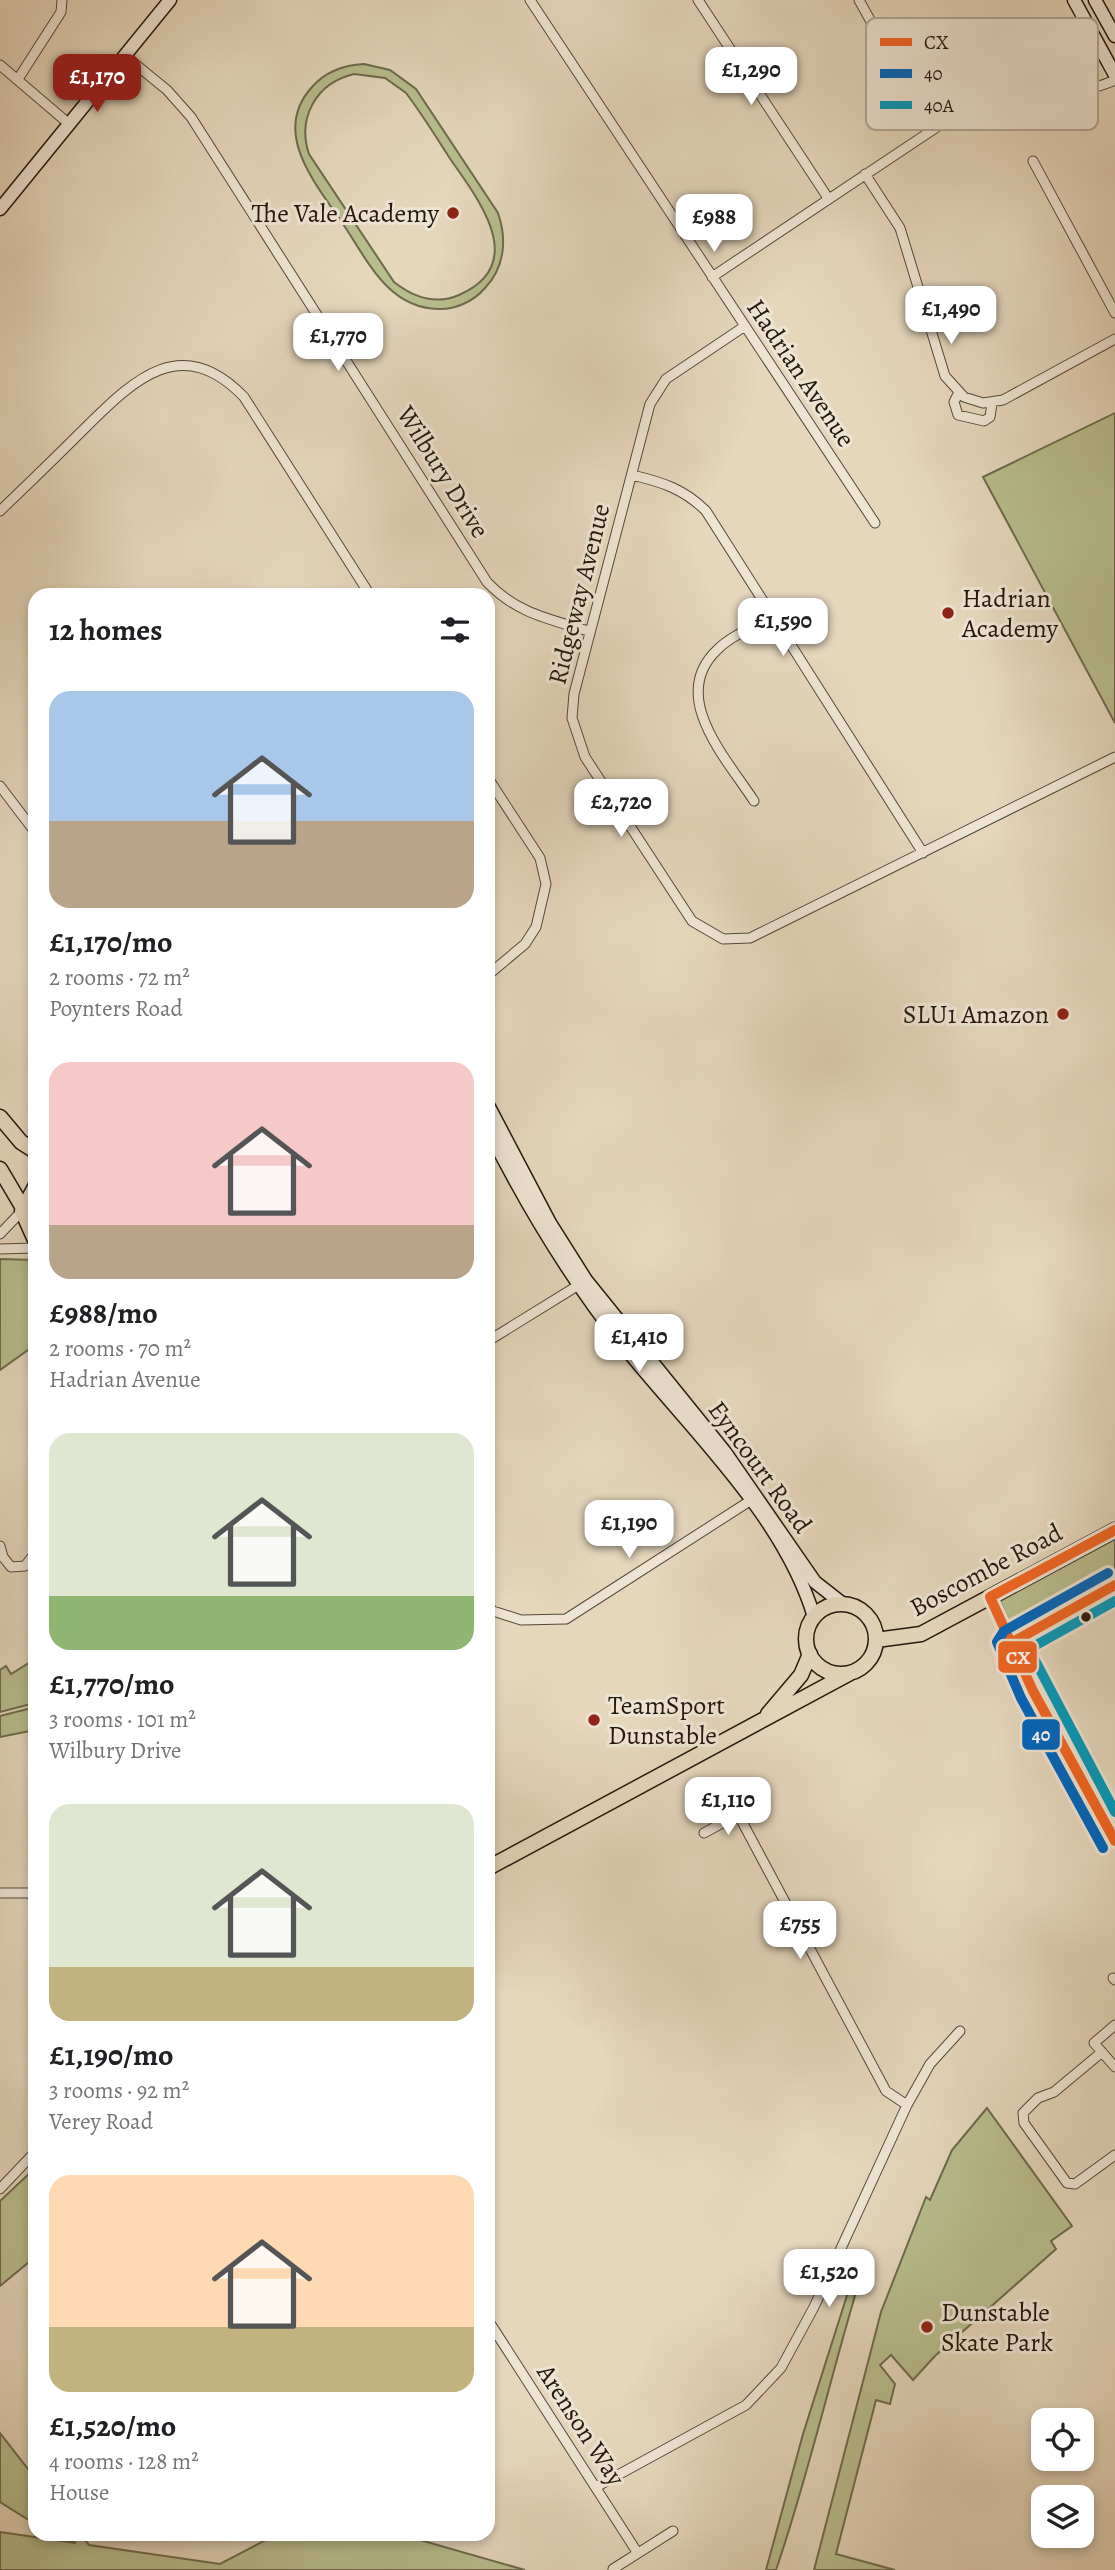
<!DOCTYPE html>
<meta charset="utf-8">
<style>
:root{--surface:#fff;--page:#f6f6f6;--text:#202124;--muted:#757577;--accent:#8f2418}
body{margin:0;font-family:Alegreya,serif;background:var(--page);color:var(--text);height:100vh;display:flex;flex-direction:column;font-size:26px;white-space:nowrap}
*{box-sizing:border-box;margin:0}
p{font-size:23px;color:var(--muted)}
.icon{flex:none;width:38px;height:38px;fill:none;stroke:currentColor;stroke-width:2;stroke-linecap:round;stroke-linejoin:round}
.map{position:relative;flex:1;overflow:hidden}
.side{position:absolute;left:28px;top:588px;width:467px;height:1953px;display:flex;flex-direction:column;background:var(--surface);border-radius:21px;box-shadow:0 4px 10px #0003}
.side>*{flex:none}
.fabs{position:absolute;left:1031px;top:2408px;display:grid;gap:14px}
.fabs a{display:grid;place-items:center;width:63px;height:63px;border-radius:14px;background:var(--surface);box-shadow:0 4px 10px #0003;font-size:35px}
.price{position:absolute;translate:-50% -60px;padding:0 16px;border-radius:14px;background:#fff;color:#222;font-size:23px;line-height:46px;filter:drop-shadow(0 2px 4px #0008)}
.price::after{content:'';position:absolute;left:50%;top:42px;width:21px;height:16px;margin-left:-10px;background:inherit;clip-path:polygon(0 0,100% 0,50% 100%)}
.price.on{background:var(--accent);color:#fff}
ul{padding:0;list-style:none}
li{display:grid;align-content:center;gap:14px;height:371px;padding:0 21px}
li span{display:grid;place-items:center;height:217px;border-radius:21px;color:#555}
li>.icon{margin-inline-start:auto}
span .icon{width:126px;height:126px;fill:#fffc;stroke-width:1}
li b{font-size:30px}
h2{display:flex;justify-content:space-between;align-items:center;height:84px;padding:0 21px;font-size:30px}
.map>svg:first-child{display:block}
.green{fill:#b8bd8e;stroke:#6e6a4e;stroke-width:2;fill-rule:evenodd}
.lines{fill:none;stroke-linecap:round;stroke-linejoin:round}
.street-casing{stroke:#55483a;stroke-width:11}
.secondary-casing{stroke:#25180e;stroke-width:15}
.primary-casing{stroke:#25180e;stroke-width:17}
.street{stroke:#eee4d3;stroke-width:9}
.secondary{stroke:#eee4d3;stroke-width:12}
.primary{stroke:#e5d6bc;stroke-width:14}
.bus-1-casing{stroke:#eee4d3;stroke-width:16}
.bus-2-casing{stroke:#eee4d3;stroke-width:16}
.bus-3-casing{stroke:#eee4d3;stroke-width:16}
.bus-1{stroke:#f26522;stroke-width:10}
.bus-2{stroke:#0065bd;stroke-width:10}
.bus-3{stroke:#049abb;stroke-width:10}
.poi-dot{fill:#8f2418;stroke:#eee4d3;stroke-width:2.5}
.bus-dot{fill:#25180e;stroke:#eee4d3;stroke-width:2.5}
.labels{text-anchor:middle;dominant-baseline:central;stroke-width:6;stroke-linejoin:round;paint-order:stroke}
.poi-label{font-size:26px;fill:#25180e;stroke:#eee4d3;text-anchor:start}
.street-label{font-size:26px;fill:#25180e;stroke:#eee4d3}
.key{fill:#eee4d3;stroke:#b2a798;stroke-width:2}
.key-label{font-size:19px;fill:#25180e}
.line-badge{stroke:#eee4d3;stroke-width:2.5}
.badge-label{font-size:19px;text-anchor:middle;font-weight:bold;fill:#fff}
</style>
<div class="map">
<svg width="1115" height="2570" viewBox="0 0 1115 2570">
<rect width="100%" height="100%" fill="#e5d6bc"/>
<filter id="stains"><feTurbulence type="fractalNoise" baseFrequency=".00286" numOctaves="4"/><feColorMatrix values="0 0 0 0 .2 0 0 0 0 .09 0 0 0 0 .02 0 0 0 .5 -.17"/></filter>
<radialGradient id="worn" r=".72"><stop offset=".6" stop-color="#630" stop-opacity="0"/><stop offset="1" stop-color="#630" stop-opacity=".3"/></radialGradient>
<path class="green" d="M364 64 390 70 416 89 498 213C507 239 505 267 485 288 474 301 455 310 438 309 388 308 368 261 343 224 317 185 270 133 312 87 326 71 344 65 364 64ZM354 74 385 78 406 93C422 114 436 137 451 160 478 199 530 264 459 295 436 305 413 297 394 282L309 154C297 118 316 83 354 74Z
M1115 413V723L983 477Z
M0 1259 35 1260V1345L0 1370Z
M1115 1539V1578L1014 1635 1000 1601Z
M35 1659V1703L0 1712V1670L6 1666 11 1674Z
M35 1707V1730L0 1737V1716Z
M987 2108 1072 2226 1051 2241 1056 2249 935 2356 913 2380 891 2355 880 2365 895 2384 890 2404 876 2400 836 2554 895 2570H814L881 2312 926 2197 930 2200 952 2150Z
M35 2168V2257L0 2286V2201Z
M856 2267 863 2269C832 2369 810 2471 776 2570H766L803 2434Z
M0 2433 35 2478V2524L0 2502Z
M0 2532 76 2543 57 2534H80L89 2545 220 2564 277 2534H399L525 2570H0Z"/>
<g class="lines">
<g class="street-casing">
<path id="street" d="M530 0 875 523
M698 0 828 198
M859 0 931 130
M124 55 167 90 191 117 487 582C516 613 549 619 588 631
M0 65 68 123
M18 79 61 12 62 0
M1033 161 1115 313
M865 174 900 228 945 376 964 397 983 403 1003 400 1115 339
M712 277 961 111C1010 92 1066 102 1115 80
M745 326 666 379 650 404 574 694 572 718 585 757 692 921 723 939 750 938 1115 757
M959 392 954 402 958 415 984 421 990 417 992 403
M632 475C662 482 684 489 706 511L923 853
M0 511C27 485 54 459 80 433 131 383 179 330 244 397L370 595
M488 778 540 858 546 884 536 927 525 944 488 975
M0 786 35 832
M754 801C727 759 667 696 718 649 732 635 756 626 774 616
M0 1234 22 1211
M0 1249 35 1248
M488 1341 582 1283
M0 1546 3 1557 11 1567 25 1566 35 1553
M990 1597 1033 1691 1115 1841
M488 1606 493 1611 521 1620 566 1619 756 1497
M1011 1643 1115 1585
M723 1786 886 2091 907 2105
M704 1833 739 1814
M0 1893H30L35 1900
M1113 1978 1115 1980
M1115 2025 1094 2043 1115 2067
M1102 2052 1054 2092 1038 2098 1023 2113 1024 2123 1067 2183 1075 2184 1115 2155
M0 2189 35 2152
M488 2320 637 2552
M596 2487 746 2405 781 2368 814 2307 907 2105 930 2064 960 2031
M613 2569 673 2531"/>
</g>
<g class="secondary-casing">
<path id="secondary" d="M1074 0 1115 75
M1095 0 1115 36
M0 209 170 0
M488 1105 550 1223 586 1280 725 1452 815 1582 843 1604
M488 1129C526 1205 570 1278 623 1345 688 1427 784 1515 814 1617"/>
</g>
<g class="primary-casing">
<path id="primary" d="M0 1117 21 1142 35 1151
M0 1169 23 1208
M35 1187 22 1211 35 1240
M806 1639a35 35 0 1 1 70 0a35 35 0 1 1-70 0Z
M876 1640 921 1634 1115 1530
M768 1714 801 1675 810 1654
M488 1868 850 1673"/>
</g>
<use href="#street" class="street"/>
<use href="#secondary" class="secondary"/>
<use href="#primary" class="primary"/>
<g class="bus-1-casing">
<path id="bus-1" d="M1115 1530 990 1597 1033 1691 1115 1841
M1011 1643 1115 1585"/>
</g>
<g class="bus-2-casing">
<path id="bus-2" d="M1103 1848 1021 1698 997 1642 1004 1631 1108 1573"/>
</g>
<g class="bus-3-casing">
<path id="bus-3" d="M1115 1601 1029 1649 1115 1812"/>
</g>
<use href="#bus-1" class="bus-1"/>
<use href="#bus-2" class="bus-2"/>
<use href="#bus-3" class="bus-3"/>
</g>
<g class="poi-dot">
<circle cx="453" cy="213" r="7"/>
<circle cx="948" cy="613" r="7"/>
<circle cx="1063" cy="1014" r="7"/>
<circle cx="594" cy="1720" r="7"/>
<circle cx="927" cy="2327" r="7"/>
</g>
<circle class="bus-dot" cx="1086" cy="1617" r="6"/>
<g class="labels">
<g class="poi-label">
<text x="439" y="213" text-anchor="end">The Vale Academy</text>
<text x="962" y="598">Hadrian<tspan x="962" dy="30">Academy</tspan></text>
<text x="1049" y="1014" text-anchor="end">SLU1 Amazon</text>
<text x="608" y="1705">TeamSport<tspan x="608" dy="30">Dunstable</tspan></text>
<text x="941" y="2312">Dunstable<tspan x="941" dy="30">Skate Park</tspan></text>
</g>
<g class="street-label">
<text transform="translate(801 373) rotate(56)">Hadrian Avenue</text>
<text transform="translate(443 472) rotate(58)">Wilbury Drive</text>
<text transform="translate(579 594) rotate(-76)">Ridgeway Avenue</text>
<text transform="translate(760 1467) rotate(54)">Eyncourt Road</text>
<text transform="translate(986 1570) rotate(-28)">Boscombe Road</text>
<text transform="translate(581 2425) rotate(57)">Arenson Way</text>
</g>
</g>
<rect x="866" y="18" width="232" height="112" rx="10" class="key"/>
<rect x="880" y="38" width="32" height="8" fill="#f26522"/>
<rect x="880" y="69" width="32" height="9" fill="#0065bd"/>
<rect x="880" y="101" width="32" height="8" fill="#049abb"/>
<g class="key-label">
<text x="924" y="49">CX</text>
<text x="924" y="80">40</text>
<text x="924" y="112">40A</text>
</g>
<g class="line-badge">
<rect x="997" y="1640" width="41" height="34" rx="7" fill="#f26522"/>
<rect x="1021" y="1718" width="40" height="33" rx="7" fill="#0065bd"/>
</g>
<g class="badge-label">
<text x="1018" y="1664">CX</text>
<text x="1041" y="1741">40</text>
</g>
<rect width="100%" height="100%" filter="url(#stains)"/>
<rect width="100%" height="100%" fill="url(#worn)"/>
</svg>
<div class="fabs">
<a><svg class="icon" aria-label="locate" viewBox="0 0 24 24"><circle cx="12" cy="12" r="6"/><path d="M12 2v4M12 18v4M2 12h4M18 12h4"/></svg></a>
<a><svg class="icon" aria-label="layers" viewBox="0 0 24 24"><path d="M12 4l9 5-9 5-9-5zM3 14l9 5 9-5"/></svg></a>
</div>
<b class="price" style="left:751px;top:107px">£1,290</b>
<b class="price on" style="left:97px;top:114px">£1,170</b>
<b class="price" style="left:714px;top:254px">£988</b>
<b class="price" style="left:951px;top:346px">£1,490</b>
<b class="price" style="left:338px;top:373px">£1,770</b>
<b class="price" style="left:783px;top:658px">£1,590</b>
<b class="price" style="left:621px;top:839px">£2,720</b>
<b class="price" style="left:639px;top:1374px">£1,410</b>
<b class="price" style="left:629px;top:1560px">£1,190</b>
<b class="price" style="left:728px;top:1837px">£1,110</b>
<b class="price" style="left:800px;top:1961px">£755</b>
<b class="price" style="left:829px;top:2309px">£1,520</b>
<section class="side">
<h2>12 homes<svg class="icon" aria-label="filters" viewBox="0 0 24 24"><path d="M4 7h16M4 17h16"/><circle cx="9" cy="7" r="2"/><circle cx="15" cy="17" r="2"/></svg></h2>
<ul>
<li><span style="background:linear-gradient(#a9c7e8 60%,#b9a48a 0)"><svg class="icon" aria-label="home" viewBox="0 0 24 24"><path d="M3 11l9-7 9 7M6 9v11h12V9"/></svg></span><div><b>£1,170/mo</b><p>2 rooms · 72 m²</p><p>Poynters Road</p></div></li>
<li><span style="background:linear-gradient(#f6c9c9 75%,#b9a48a 0)"><svg class="icon" aria-label="home" viewBox="0 0 24 24"><path d="M3 11l9-7 9 7M6 9v11h12V9"/></svg></span><div><b>£988/mo</b><p>2 rooms · 70 m²</p><p>Hadrian Avenue</p></div></li>
<li><span style="background:linear-gradient(#dfe7d0 75%,#8fb573 0)"><svg class="icon" aria-label="home" viewBox="0 0 24 24"><path d="M3 11l9-7 9 7M6 9v11h12V9"/></svg></span><div><b>£1,770/mo</b><p>3 rooms · 101 m²</p><p>Wilbury Drive</p></div></li>
<li><span style="background:linear-gradient(#dfe7d0 75%,#c2b280 0)"><svg class="icon" aria-label="home" viewBox="0 0 24 24"><path d="M3 11l9-7 9 7M6 9v11h12V9"/></svg></span><div><b>£1,190/mo</b><p>3 rooms · 92 m²</p><p>Verey Road</p></div></li>
<li><span style="background:linear-gradient(#ffd9b3 70%,#c2b280 0)"><svg class="icon" aria-label="home" viewBox="0 0 24 24"><path d="M3 11l9-7 9 7M6 9v11h12V9"/></svg></span><div><b>£1,520/mo</b><p>4 rooms · 128 m²</p><p>House</p></div></li>
</ul>
</section>
</div>
